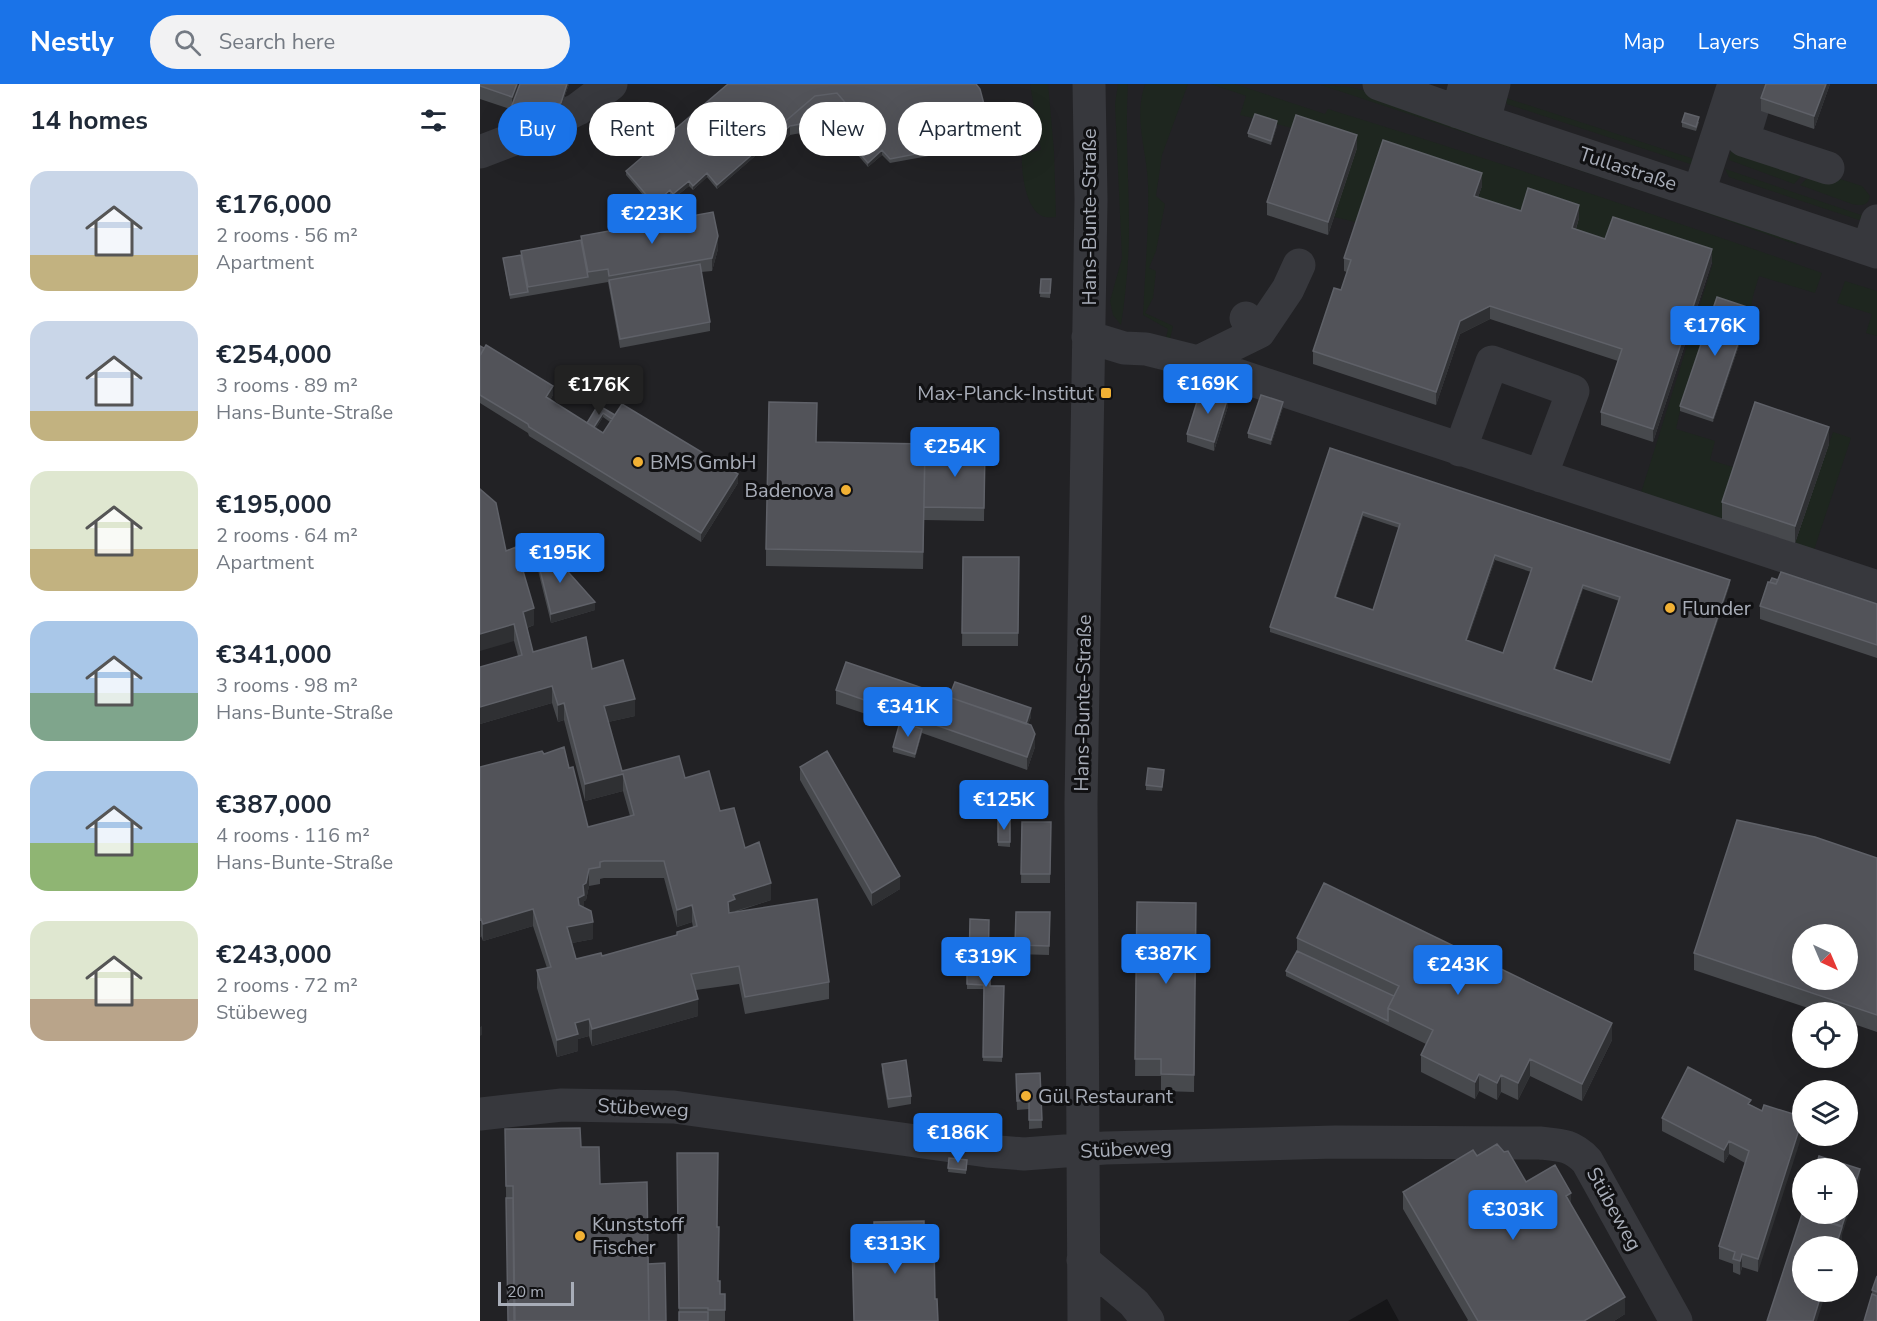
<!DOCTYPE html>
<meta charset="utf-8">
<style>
:root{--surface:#fff;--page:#f2f2f3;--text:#1f2937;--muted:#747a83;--accent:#1a73e8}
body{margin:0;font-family:"Nunito Sans",sans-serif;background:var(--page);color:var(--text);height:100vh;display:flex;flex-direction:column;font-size:22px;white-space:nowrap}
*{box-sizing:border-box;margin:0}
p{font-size:20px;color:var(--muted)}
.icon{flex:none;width:33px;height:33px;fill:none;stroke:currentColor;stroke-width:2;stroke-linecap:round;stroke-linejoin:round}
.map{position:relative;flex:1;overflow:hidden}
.details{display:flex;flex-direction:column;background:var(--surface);width:480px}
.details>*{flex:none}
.banner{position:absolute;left:18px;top:18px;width:570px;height:54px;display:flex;gap:12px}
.needle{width:39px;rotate:136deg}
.controls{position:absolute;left:1312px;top:840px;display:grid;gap:12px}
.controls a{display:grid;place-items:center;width:66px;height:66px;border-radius:50%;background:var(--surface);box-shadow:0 6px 24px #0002;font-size:30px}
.scale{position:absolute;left:18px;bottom:15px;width:76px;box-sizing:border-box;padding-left:6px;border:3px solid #a8adb8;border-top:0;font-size:16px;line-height:21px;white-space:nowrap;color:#a8adb8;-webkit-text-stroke:4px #111113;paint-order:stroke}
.price{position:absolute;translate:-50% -51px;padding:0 14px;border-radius:6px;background:var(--accent);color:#fff;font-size:20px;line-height:39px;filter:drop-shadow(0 2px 3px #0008)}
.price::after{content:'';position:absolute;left:50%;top:36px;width:18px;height:14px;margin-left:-9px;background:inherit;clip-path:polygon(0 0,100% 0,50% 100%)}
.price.current{background:#222;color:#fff}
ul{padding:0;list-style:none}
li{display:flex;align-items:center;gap:18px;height:150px;padding:0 30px}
li span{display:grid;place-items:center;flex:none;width:168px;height:120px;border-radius:18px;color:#555}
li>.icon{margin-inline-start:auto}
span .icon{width:72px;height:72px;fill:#fffc;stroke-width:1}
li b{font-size:26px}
h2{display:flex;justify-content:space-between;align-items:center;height:72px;padding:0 30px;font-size:26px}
.chip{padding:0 21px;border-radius:27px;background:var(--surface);box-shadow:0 6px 24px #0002;font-size:21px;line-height:54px}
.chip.current{background:var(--accent);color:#fff}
header{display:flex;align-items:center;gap:36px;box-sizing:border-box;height:84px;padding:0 30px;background:var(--accent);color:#fff}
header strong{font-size:28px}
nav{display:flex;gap:33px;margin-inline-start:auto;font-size:21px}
.search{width:420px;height:54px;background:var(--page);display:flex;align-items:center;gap:15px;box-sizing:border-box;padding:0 21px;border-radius:33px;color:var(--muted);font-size:22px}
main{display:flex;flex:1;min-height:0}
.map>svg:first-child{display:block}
.built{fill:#222225;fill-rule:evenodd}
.green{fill:#1e261f}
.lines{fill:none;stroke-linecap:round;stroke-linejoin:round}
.minor{stroke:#37383d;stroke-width:33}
.wall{fill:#47494d;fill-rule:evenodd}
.shaded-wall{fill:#2f3033}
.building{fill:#525359;stroke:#5f6168;stroke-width:1.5;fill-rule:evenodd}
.poi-dot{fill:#f2b134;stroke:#111113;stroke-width:2}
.labels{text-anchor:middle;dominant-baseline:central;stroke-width:6;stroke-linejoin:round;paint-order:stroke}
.street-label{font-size:20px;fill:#a8adb8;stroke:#111113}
.poi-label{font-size:20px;fill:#a8adb8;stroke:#111113;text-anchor:start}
</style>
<header>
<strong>Nestly</strong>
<div class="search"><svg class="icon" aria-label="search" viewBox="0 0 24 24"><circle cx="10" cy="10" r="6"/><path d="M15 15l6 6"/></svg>Search here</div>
<nav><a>Map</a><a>Layers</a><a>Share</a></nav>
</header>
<main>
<section class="details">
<h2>14 homes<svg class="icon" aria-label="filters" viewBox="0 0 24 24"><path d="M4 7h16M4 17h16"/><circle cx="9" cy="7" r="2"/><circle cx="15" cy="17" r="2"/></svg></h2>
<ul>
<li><span style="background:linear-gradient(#c9d6e8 70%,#c2b280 0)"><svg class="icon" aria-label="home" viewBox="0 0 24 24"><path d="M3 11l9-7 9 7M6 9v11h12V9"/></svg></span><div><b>€176,000</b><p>2 rooms · 56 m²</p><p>Apartment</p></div></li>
<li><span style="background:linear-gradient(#c9d6e8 75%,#c2b280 0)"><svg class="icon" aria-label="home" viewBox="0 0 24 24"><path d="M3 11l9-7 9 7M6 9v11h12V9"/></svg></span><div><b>€254,000</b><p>3 rooms · 89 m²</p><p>Hans-Bunte-Straße</p></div></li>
<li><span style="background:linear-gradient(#dfe7d0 65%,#c2b280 0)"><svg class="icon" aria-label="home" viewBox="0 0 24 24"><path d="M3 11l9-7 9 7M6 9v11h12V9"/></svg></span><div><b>€195,000</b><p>2 rooms · 64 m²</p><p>Apartment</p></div></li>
<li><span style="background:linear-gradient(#a9c7e8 60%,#7fa58c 0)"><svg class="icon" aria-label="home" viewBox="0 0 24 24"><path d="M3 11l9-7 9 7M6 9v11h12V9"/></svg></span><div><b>€341,000</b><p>3 rooms · 98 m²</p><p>Hans-Bunte-Straße</p></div></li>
<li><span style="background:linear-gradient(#a9c7e8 60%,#8fb573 0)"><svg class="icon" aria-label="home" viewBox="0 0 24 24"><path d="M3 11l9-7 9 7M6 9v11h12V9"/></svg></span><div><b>€387,000</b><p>4 rooms · 116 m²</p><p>Hans-Bunte-Straße</p></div></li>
<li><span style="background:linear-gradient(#dfe7d0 65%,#b9a48a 0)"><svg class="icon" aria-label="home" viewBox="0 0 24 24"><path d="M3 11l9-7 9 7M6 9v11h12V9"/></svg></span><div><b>€243,000</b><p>2 rooms · 72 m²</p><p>Stübeweg</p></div></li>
</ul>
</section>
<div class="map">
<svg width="1397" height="1237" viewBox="0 0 1397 1237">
<rect width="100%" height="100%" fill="#161618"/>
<path class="built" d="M0 0H1397V1237H919L907 1215 868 1237H0ZM1323 850H1368V896H1323ZM1323 928H1368V974H1323ZM1323 1006H1368V1052H1323ZM1323 1084H1368V1130H1323ZM1323 1162H1368V1208H1323Z"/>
<path class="green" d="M550 0H568L574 67 576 133C572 133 566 134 562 132 545 124 541 86 542 70L561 66Z
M638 0H648C645 48 649 96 649 144 649 176 646 209 641 241L633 231 630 217 642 174 635 20Z
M665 0H708L682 71 676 112 685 120 676 167 669 184 676 187 673 214 665 229 693 242 690 255 686 254 688 245 663 231C665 188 669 144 668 101 667 65 653 36 665 0Z
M731 0H755L845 30 848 25C1013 76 1178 131 1342 189L1335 209 1279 192 1273 212 1270 229 1237 218 1200 327 1196 345 1235 357 1230 376 1256 384 1315 459 1353 348 1371 354 1332 472 1159 415 1233 179 1133 146 1125 168 994 125 1002 102 880 139 854 133 877 64C838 51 799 40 760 31L766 12Z
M841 1 870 3 902 11 1313 151 1317 161 1201 120Z
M1026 14 1214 75 1213 81 1027 20Z
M1252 61 1327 86 1314 100 1249 76Z
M1245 85 1381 131 1383 133 1379 136 1249 93Z
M1335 87 1382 102 1390 112C1388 122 1382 122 1372 120L1320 101Z
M1365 197 1397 207V252L1386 249 1392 230 1357 219Z"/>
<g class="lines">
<path class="minor" d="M899 0 1004 37 1397 168
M1280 0 1263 56 1348 84
M978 28 985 0
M1004 37 1014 0
M0 68 47 50 98 25 131 0
M1219 108 1254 0
M1388 165 1397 137
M779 248 808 205 819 181
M608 253 644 264 666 265 718 278 1397 503
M718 278 779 248 766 234
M980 366 1012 278 1093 307 1061 392
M0 1030 82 1021 194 1023 507 1067 544 1070 625 1064 855 1058 1060 1059C1081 1061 1092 1061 1107 1077L1196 1237
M603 1176 654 1219 668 1237
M604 1237 601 719 611 116 609 0"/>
</g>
<path class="wall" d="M0 0H89L81 23 57 34 0 15Z
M248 0 509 39V61L410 79 402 71 388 83 354 43 310 51 285 72 281 67 237 105 227 93 213 106 209 102 193 115 190 111 174 124 146 91V87Z
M1286 0H1350L1334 45 1281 27V14Z
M1202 38H1219L1216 47 1202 43Z
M797 42 791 61 768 53V49Z
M877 64 848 151 787 131V118Z
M1002 102 998 113 1041 127 1099 134 1096 145 1125 155 1232 178 1173 358 1121 341V328L1138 277 1010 235 980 250 956 321 833 280V267L861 206 867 188 864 187V174Z
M101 152 238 165 232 187 221 188 230 238V247L140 264 128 198 30 215 23 174 41 171V167L101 156Z
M561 195H571L570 214 560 213Z
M1270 229 1233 338 1200 327V322Z
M0 262 73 311 70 316 107 339 118 321 135 331 258 399 221 458 49 352 48 349 0 319ZM123 333 130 338 123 349 116 344Z
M748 322 734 367 707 358V350Z
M803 323 791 361 768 354V349Z
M337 358 445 364H505L504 437 444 436 443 485 286 482V465Z
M1349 360 1315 459 1242 435V418Z
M850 364 1250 500 1190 680 790 548V543ZM883 432 919 444 893 526 856 514ZM1015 476 1051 488 1023 569 987 557ZM1103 505 1139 517 1112 598 1075 586Z
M55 466 115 526 71 539 55 474Z
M26 467 54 541 47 544 53 568 112 585 155 632 128 638 142 687 205 694 240 727 265 764 291 816 255 828 349 898V915L265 930 259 900 216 906 218 932 112 962 109 952 98 955V967L77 973 57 904V886L67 884 53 842 3 857 1 852 0 853V683L64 670 89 684 108 743 150 732 143 707 105 717 84 636 78 638 72 619 0 640V583L38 572 34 557ZM124 794H184L197 843 212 838 213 843 197 851 122 872 96 875 92 859 113 855 104 823V817L106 816 109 802 120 800V795Z
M483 473H539L538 562H482Z
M1298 496 1397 520V574L1280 535V522L1290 498Z
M356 606 469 613 551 633 548 640 555 663 547 686 442 649 435 674 413 668V663L419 641 356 620Z
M320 683 420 805 392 822 320 696Z
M684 690 682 707 666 706V701Z
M518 735 530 736V763L518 762Z
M542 738H571L570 799H541Z
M1397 774V948L1368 938V928H1340L1214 886V869Z
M657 818 716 819 714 1008 681 1007V992H655Z
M536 828H570L569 871 535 870Z
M817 854 1132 956 1102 1017 1050 992 1038 1016 1021 1008 1017 1016 999 1007 995 1015 941 988V971L946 960 806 892V887L817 867Z
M487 889H508L510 902H524L522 978 503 977 504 905H487Z
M402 980 431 1012V1020L408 1024 402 988Z
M560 989 562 1044 549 1045V1025L537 1026 536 990Z
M1271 1021 1282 1027 1278 1188 1262 1183 1260 1191 1253 1188V1180L1239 1175V1162L1265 1079 1249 1070 1244 1079 1182 1047V1034Z
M25 1045 101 1063 120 1100 168 1180 28 1237Z
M197 1069 237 1143 238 1197 240 1210H245V1237H199Z
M997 1072 1091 1121 1145 1230 1134 1237H987L988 1236 923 1125V1108Z
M469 1074 487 1076 486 1090 468 1088Z
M1397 1192V1237L1392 1210V1206Z"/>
<path class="shaded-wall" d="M37 0H41L32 21V13Z
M87 0H89L81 23 57 34V30Z
M1346 0H1350L1334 45V32Z
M335 21 310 43V51L285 72V63Z
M380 36V45L366 53V48Z
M797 37V42L791 61V57Z
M877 51V64L848 151V138Z
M281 63V67L237 105V101Z
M402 66V71L388 83V79Z
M227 89V93L213 106V102Z
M1002 89V102L994 125V112Z
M209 97V102L193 115V110Z
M190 106V111L174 124V120Z
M1099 121V134L1092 157V144Z
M238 152V165L232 187V174Z
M1232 165V178L1173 358V345Z
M1010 222V235L980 250 956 321V308L980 237Z
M1270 224V229L1233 338V334Z
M73 302V311L66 322V313Z
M748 313V322L734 367V358Z
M803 318V323L791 361V356Z
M123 329V333L112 351V346Z
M1349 343V360L1315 459V442Z
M258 390V399L221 458V449Z
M883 428V432L855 518V513Z
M1015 471V476L986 561V556Z
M1250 496V500L1190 680V676Z
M1103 501V505L1074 590V585Z
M115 518V526L71 539V530Z
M54 524V541L43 545V528Z
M34 540V557L0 567V550Z
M72 602V619L0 640V623Z
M155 615V632L124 639V622Z
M84 619V636L78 638V621Z
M551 624V633L544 652V643Z
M442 645V649L435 674V670Z
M555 650V663L547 686V673Z
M143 690V707L105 717V700Z
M109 785V802L106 816 104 817V828L98 831V814Z
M420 792V805L392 822V809Z
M291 799V816L255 827V832L248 835V818L253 811Z
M212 821V838L197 843V826Z
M53 825V842L3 857V840Z
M1 835V852L0 853V836Z
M113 838V855L87 860V843Z
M218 915V932L112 962V945Z
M109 935V952L98 955V967L77 973V956L95 939Z
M1132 939V956L1102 1017V1000Z
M2 942V951L0 952V943Z
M1050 975V992L1038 1016V999Z
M999 990V1007L995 1015V998Z
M1021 991V1008L1017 1016V999Z
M1323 1034V1048L1278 1188V1175Z
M1249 1057V1070L1244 1079V1066Z
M1380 1085V1094L1362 1151V1142L1366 1130H1368V1123Z
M1091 1109V1126L1086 1112Z
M1362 1143V1156L1360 1162H1356Z
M1262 1170V1183L1260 1191V1177Z
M1342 1208H1346L1337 1237H1333Z
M1145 1213V1230L1134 1237H1104Z"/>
<path class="building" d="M0 0H37L32 13 0 2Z
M40 0H87L81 19 57 30 32 21Z
M248 0H496L500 5 509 39V56L410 75 402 66 388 79 366 53 380 40V36L357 9 335 12 281 58V63L237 101 227 89 213 102 209 97 193 110 190 106 174 120 146 87Z
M1286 0H1346L1334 32 1281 14Z
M357 9 380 36 366 48 354 34 310 42 285 63 281 58 335 12Z
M1205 29 1219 33 1216 43 1202 38Z
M775 30 797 37 791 57 768 49Z
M816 31 877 51 848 138 787 118Z
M903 56 1002 89 994 112 1041 127 1048 104 1099 121 1092 144 1125 155 1133 133 1232 165 1173 345 1121 328 1142 265 1010 222 980 237 956 308 833 267 854 204 861 206 871 176 864 174Z
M233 128 238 152 232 174 129 192 128 185 108 188 101 152Z
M101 156 108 193 48 203 41 167Z
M41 171 48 208 30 211 23 174Z
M220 180 230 238 140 255 129 196Z
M561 195H571L570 209H560Z
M1237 213 1270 224 1233 334 1200 322Z
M6 261 73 302 66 313 123 349 142 320 258 390 221 449 49 343 48 340 0 311V272Z
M0 262 4 264 0 272Z
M721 305 748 313 734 358 707 350Z
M781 311 803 318 791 356 768 349Z
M289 318 337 319 336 358 445 360 443 468 286 465Z
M1275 318 1349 343 1315 442 1242 418Z
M118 321 135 331 132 335 123 329 114 343 107 339Z
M445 364H505L504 424 444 423Z
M850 364 1250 496 1190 676 790 543ZM883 428 920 440 893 526 855 513ZM1015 471 1052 484 1023 569 986 556ZM1103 501 1140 513 1112 598 1074 585Z
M0 405 16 419 26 467 36 463 54 524 43 528 53 568 106 553 112 585 143 576 155 615 124 622 142 687 199 672 205 694 229 687 240 727 254 724 265 764 279 758 291 799 253 811 255 815 248 818 249 829 337 815 349 898 265 913 259 882 211 890 218 915 112 945 109 935 95 939 98 950 77 956 57 886 71 883 53 825 3 840 1 835 0 836V683L62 667 64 670 84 663 89 684 93 683 108 743 154 731 143 690 105 700 84 619 78 621 72 602 0 623V583L42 571 34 540 0 550ZM124 777H184L197 826 212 821 217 842 197 848V851L122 872 121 869 96 875 87 843 113 838 111 827 99 821 98 814 104 811 103 801 106 799 109 785 120 783V778Z
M65 462 115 518 71 530 55 466Z
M483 473H539L538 549H482Z
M1301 488 1397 520V561L1280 522 1288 498 1296 500Z
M1292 494 1298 496 1296 500 1290 498Z
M366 578 551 641 555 650 547 673 356 606Z
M475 598 551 624 546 640 469 613Z
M420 638 442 645 435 670 413 663Z
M347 667 420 792 392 809 320 683Z
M668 684 684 686 682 703 666 701Z
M518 735 530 736V758H518Z
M1257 736 1335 753 1397 774V931L1214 869ZM1323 850H1368V896H1323Z
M542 738H571L570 790H541Z
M844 799 1132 939 1102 1000 1050 975 1038 999 1021 991 1017 999 999 990 995 998 941 971 953 946 908 924 919 902 817 854Z
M657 818 716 819 714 991 681 990V975H655Z
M536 828H570L569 862 535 861Z
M490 835 509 836 508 889H510V902H524L522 973H503L504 901 487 900V889H489Z
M817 867 914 912 908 924V937L806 887Z
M426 976 431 1012 408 1015 402 980Z
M1208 983 1271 1016 1268 1020 1282 1027 1284 1021 1323 1033 1278 1175 1262 1170 1260 1177 1253 1175 1255 1168 1239 1162 1269 1067 1249 1057 1244 1066 1182 1034Z
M560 989 562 1036H549V1016L537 1017 536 990Z
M100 1044 101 1063H119L120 1100 167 1098 169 1237H35L33 1102H26L25 1045Z
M1017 1060 1024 1068 1028 1067 1046 1098 1075 1081 1091 1109 1086 1112 1145 1213 1104 1237H998L923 1108 993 1066 997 1072Z
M197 1069H238L237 1143H239L238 1197H240V1210H245V1226H228V1224H199Z
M1339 1072 1380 1085 1368 1123V1084H1335Z
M469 1074 487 1076 486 1086 468 1084Z
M26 1114H33L34 1237H28Z
M1323 1125V1130H1366L1362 1142 1322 1130Z
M1322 1130 1362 1143 1356 1162H1323V1208H1342L1333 1237H1287Z
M444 1137V1161H454L455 1215H457L458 1237H374L372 1159 395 1158 394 1138Z
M185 1179 186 1237H169L168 1180Z
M1397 1192V1208L1392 1206Z
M1392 1210 1397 1212V1237H1384Z
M199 1228H228V1237H199Z"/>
<g class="poi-dot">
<rect x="620" y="303" width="12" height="12" rx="3"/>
<circle cx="158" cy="378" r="6"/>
<circle cx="366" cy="406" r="6"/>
<circle cx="1190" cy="524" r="6"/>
<circle cx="546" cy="1012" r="6"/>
<circle cx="100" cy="1152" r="6"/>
</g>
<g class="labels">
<g class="street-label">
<text transform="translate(1148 85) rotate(18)">Tullastraße</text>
<text transform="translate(609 133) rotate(-90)">Hans-Bunte-Straße</text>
<text transform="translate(603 619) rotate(-89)">Hans-Bunte-Straße</text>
<text transform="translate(163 1024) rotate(3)">Stübeweg</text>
<text transform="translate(646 1065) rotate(-3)">Stübeweg</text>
<text transform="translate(1134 1125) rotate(61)">Stübeweg</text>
</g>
<g class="poi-label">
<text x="614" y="309" text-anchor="end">Max-Planck-Institut</text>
<text x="170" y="378">BMS GmbH</text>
<text x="354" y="406" text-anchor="end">Badenova</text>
<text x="1202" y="524">Flunder</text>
<text x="558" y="1012">Gül Restaurant</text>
<text x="112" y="1140">Kunststoff<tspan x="112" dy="23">Fischer</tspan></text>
</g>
</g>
</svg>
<div class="controls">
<a><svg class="needle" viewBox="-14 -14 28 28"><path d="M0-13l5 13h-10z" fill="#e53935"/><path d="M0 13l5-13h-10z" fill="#747a83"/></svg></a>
<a><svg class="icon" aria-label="locate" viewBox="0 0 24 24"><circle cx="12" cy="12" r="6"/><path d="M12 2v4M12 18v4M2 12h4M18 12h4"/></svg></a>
<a><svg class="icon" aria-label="layers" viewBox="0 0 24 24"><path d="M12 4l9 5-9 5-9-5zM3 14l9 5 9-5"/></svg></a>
<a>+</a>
<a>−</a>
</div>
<div class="scale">20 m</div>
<b class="price" style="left:172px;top:161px">€223K</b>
<b class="price" style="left:1235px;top:273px">€176K</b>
<b class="price" style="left:728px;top:331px">€169K</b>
<b class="price current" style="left:119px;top:332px">€176K</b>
<b class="price" style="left:475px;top:394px">€254K</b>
<b class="price" style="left:80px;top:500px">€195K</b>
<b class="price" style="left:428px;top:654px">€341K</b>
<b class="price" style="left:524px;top:747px">€125K</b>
<b class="price" style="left:686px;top:901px">€387K</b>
<b class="price" style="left:506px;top:904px">€319K</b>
<b class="price" style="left:978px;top:912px">€243K</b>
<b class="price" style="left:478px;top:1080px">€186K</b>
<b class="price" style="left:1033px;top:1157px">€303K</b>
<b class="price" style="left:415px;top:1191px">€313K</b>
<div class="banner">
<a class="chip current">Buy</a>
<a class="chip">Rent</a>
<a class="chip">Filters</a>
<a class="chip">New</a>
<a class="chip">Apartment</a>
</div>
</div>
</main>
